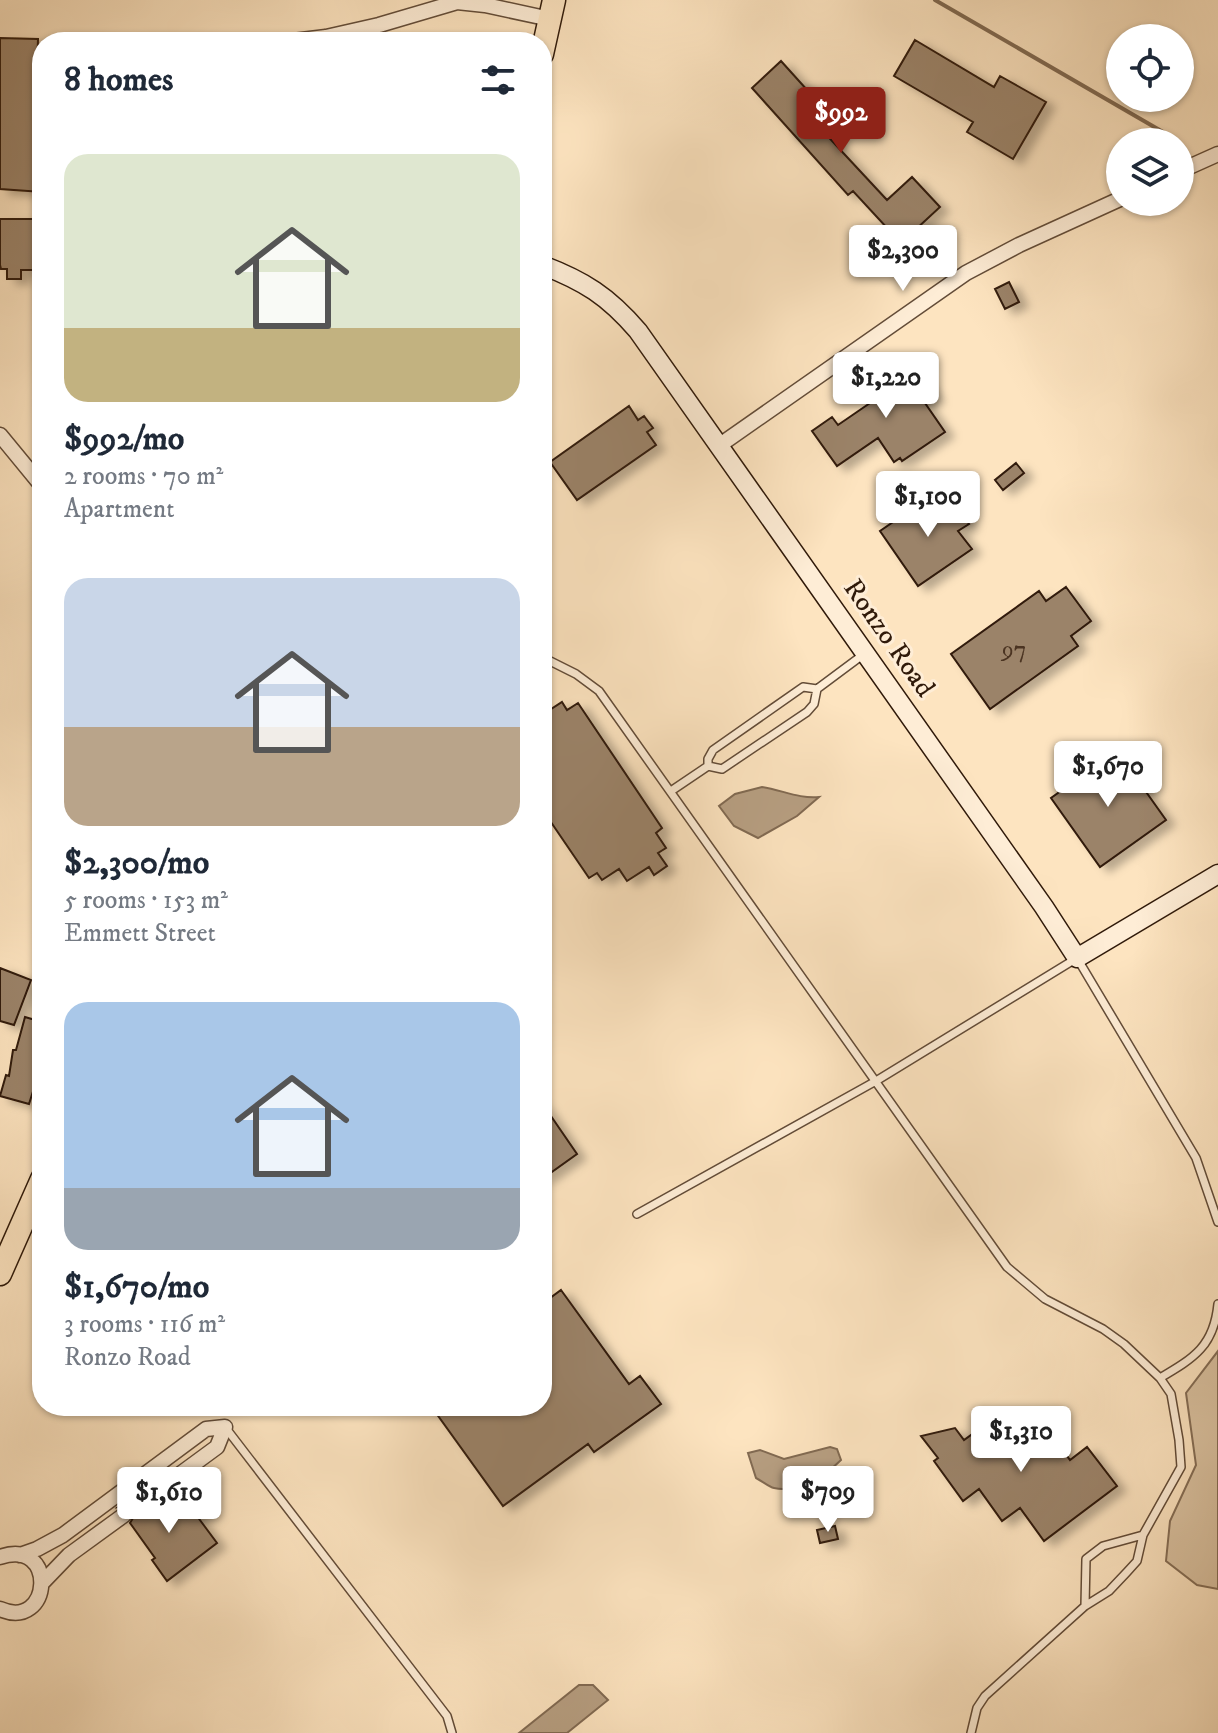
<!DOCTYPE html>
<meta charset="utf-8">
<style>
:root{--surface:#fff;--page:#f2f2f3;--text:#1f2937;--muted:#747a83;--accent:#8f2418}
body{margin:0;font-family:"IM FELL DW Pica",serif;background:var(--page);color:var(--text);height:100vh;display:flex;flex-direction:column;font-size:30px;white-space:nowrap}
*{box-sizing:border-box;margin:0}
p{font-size:26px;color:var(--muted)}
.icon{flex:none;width:44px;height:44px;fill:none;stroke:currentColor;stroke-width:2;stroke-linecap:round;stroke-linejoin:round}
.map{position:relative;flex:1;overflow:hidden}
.side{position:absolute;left:32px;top:32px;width:520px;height:1384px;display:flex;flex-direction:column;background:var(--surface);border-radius:32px;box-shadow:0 2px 6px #0004}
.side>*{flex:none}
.buttons{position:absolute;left:1106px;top:24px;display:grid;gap:16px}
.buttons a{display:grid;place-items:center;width:88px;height:88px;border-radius:50%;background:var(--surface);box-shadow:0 2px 6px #0004;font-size:40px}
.price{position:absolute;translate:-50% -68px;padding:0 18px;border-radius:8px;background:#fff;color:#222;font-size:26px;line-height:52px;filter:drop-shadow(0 2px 4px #0008)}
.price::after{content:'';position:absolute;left:50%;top:48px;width:24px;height:18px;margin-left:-12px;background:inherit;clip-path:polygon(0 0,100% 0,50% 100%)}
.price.current{background:var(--accent);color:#fff}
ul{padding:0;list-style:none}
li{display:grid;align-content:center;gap:16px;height:424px;padding:0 32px}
li span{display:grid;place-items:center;height:248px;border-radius:24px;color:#555}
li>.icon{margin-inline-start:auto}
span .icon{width:144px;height:144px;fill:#fffc;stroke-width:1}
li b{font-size:34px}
h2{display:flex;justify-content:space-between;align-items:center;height:96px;padding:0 32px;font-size:34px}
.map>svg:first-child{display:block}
.green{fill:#dac2a1;stroke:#856e56;stroke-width:2}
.water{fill:#b79f82;stroke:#816a52;stroke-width:2}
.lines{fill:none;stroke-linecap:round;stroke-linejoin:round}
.stream{stroke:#816a52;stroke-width:4}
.building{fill:#9b8369;stroke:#301a0a;stroke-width:2;filter:url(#shadow)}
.minor-tunnel{stroke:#d4bc9c;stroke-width:14;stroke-dasharray:14 7;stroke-linecap:butt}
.service-casing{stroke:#634c38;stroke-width:10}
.minor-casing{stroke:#634c38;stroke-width:17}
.secondary-casing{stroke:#301a0a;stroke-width:21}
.primary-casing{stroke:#301a0a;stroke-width:25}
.service{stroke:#feedd6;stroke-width:7}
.minor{stroke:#feedd6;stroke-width:14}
.secondary{stroke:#feedd6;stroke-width:18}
.primary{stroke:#fde4c0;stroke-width:22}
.labels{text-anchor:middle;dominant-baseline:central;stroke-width:6;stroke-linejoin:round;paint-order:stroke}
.number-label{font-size:24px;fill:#4b3422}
.street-label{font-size:28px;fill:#301a0a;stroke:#feedd6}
</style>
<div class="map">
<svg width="1218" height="1733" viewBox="0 0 1218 1733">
<defs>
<filter id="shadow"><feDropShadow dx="9" dy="5" stdDeviation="4" flood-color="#0004"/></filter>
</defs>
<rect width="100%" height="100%" fill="#fde4c0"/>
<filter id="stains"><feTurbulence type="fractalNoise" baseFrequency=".0025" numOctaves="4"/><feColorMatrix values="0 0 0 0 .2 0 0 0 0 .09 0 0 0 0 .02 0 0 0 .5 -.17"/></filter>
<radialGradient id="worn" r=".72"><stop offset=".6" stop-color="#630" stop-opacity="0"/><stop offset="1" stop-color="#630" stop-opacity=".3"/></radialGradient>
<path class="green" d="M1218 1351V1589L1197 1585 1166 1561 1170 1521 1196 1465 1186 1393Z"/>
<path class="water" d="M762 787C782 790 799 799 819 797L797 816 758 838 734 826 719 806 735 794Z
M830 1447 837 1449 841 1460C825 1476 798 1493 774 1488 769 1487 762 1481 756 1478L748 1453 760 1450 784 1459Z
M579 1685H593L608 1700 567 1733H519Z"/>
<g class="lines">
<path class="stream" d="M935 0 1163 132"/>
</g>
<path class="building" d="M0 38 38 39 35 141 42 142V192L0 189Z
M915 40 994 87 1000 76 1046 102 1013 159 967 132 973 122 894 76Z
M781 61 827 112 830 118 820 128 887 200 912 177 940 207 901 243 853 191 848 195 752 88Z
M0 219H42V270H21V279H7V269H1L0 265Z
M1009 282 1019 302 1005 309 995 289Z
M910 361 935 397 925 403 945 432 902 461 900 458 894 462 878 438 837 466 812 431 832 417 838 425 870 403 864 393Z
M629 406 638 420 644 416 653 428 647 432 656 445 577 500 550 462Z
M1016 463 1024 473 1003 490 995 480Z
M934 494 946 513 956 506 969 524 958 531 972 549 918 586 880 531Z
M1066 587 1091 621 1071 636 1078 646 990 709 951 654 1039 591 1046 601Z
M562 702 567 710 578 703 662 828 656 833 666 848 658 853 667 866 654 875 649 867 627 881 619 869 602 880 597 873 589 878 542 809V715Z
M1117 751 1166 820 1100 867 1051 798Z
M0 968 31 980 14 1025 0 1021Z
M25 1017 42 1022V1063L29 1104 0 1096 6 1075 9 1076 13 1050H16Z
M542 1103 577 1154 542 1179Z
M561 1290 629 1384 640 1376 661 1404 594 1452 588 1444 503 1506 431 1406H542V1304Z
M1016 1417 1032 1439 1047 1428 1070 1460 1087 1447 1117 1486 1044 1541 1020 1508 1002 1521 979 1489 963 1501 934 1461 938 1458 921 1436 955 1428 964 1440 990 1421 998 1431Z
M146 1486 143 1494 145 1500 153 1504 159 1502 172 1521 191 1508 217 1543 167 1581 152 1560 155 1558 130 1523 133 1518 132 1510 127 1506 118 1507Z
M835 1526 838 1539 820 1543 817 1530Z"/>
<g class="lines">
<path class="minor-tunnel" d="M124 1515 153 1494"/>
<g class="service-casing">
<path id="service" d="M542 657 576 674 599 691 1007 1267 1045 1299 1103 1329 1124 1344 1160 1378 1171 1394 1179 1440 1181 1467 1143 1535
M708 766V759L713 750 803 687 817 689
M671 791 708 766 722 769 807 712 814 704 817 689 864 654
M637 1214 876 1081 1077 958 1196 1158 1218 1222
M1160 1378C1194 1358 1214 1346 1218 1304
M225 1427 447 1716 452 1733
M971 1733 977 1708 985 1696 1085 1606 1109 1591 1127 1572 1137 1561 1143 1535 1103 1546 1086 1559 1085 1606"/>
</g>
<g class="minor-casing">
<path id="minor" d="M285 42 326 37 379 25 457 2 485 5 550 19
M1180 171 1218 154
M0 435 42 486
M720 445 966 273 1019 245 1120 199
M20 1555 37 1549 63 1535 206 1429 225 1427 217 1447 153 1494
M0 1557C58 1537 52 1632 0 1609
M43 1582 69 1555 124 1515"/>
</g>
<g class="secondary-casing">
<path id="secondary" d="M542 265C584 281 608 296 638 331L1044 907 1077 958 1218 874"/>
</g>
<g class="primary-casing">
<path id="primary" d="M542 54 554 0
M0 1274 42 1179"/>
</g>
<use href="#service" class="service"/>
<use href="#minor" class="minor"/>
<use href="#secondary" class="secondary"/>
<use href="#primary" class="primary"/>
</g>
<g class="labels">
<g class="number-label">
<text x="1014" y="650">97</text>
</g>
<g class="street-label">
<text transform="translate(889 638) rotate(55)">Ronzo Road</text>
</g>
</g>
<rect width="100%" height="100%" filter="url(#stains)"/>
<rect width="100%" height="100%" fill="url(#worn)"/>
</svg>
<div class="buttons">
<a><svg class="icon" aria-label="locate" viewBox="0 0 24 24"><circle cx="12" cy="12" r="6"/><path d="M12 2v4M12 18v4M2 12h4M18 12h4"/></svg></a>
<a><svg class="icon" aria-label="layers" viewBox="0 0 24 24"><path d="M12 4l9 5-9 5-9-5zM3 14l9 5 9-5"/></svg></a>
</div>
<b class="price current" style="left:841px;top:155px">$992</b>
<b class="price" style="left:903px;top:293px">$2,300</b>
<b class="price" style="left:886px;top:420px">$1,220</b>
<b class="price" style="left:928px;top:539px">$1,100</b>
<b class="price" style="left:1108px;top:809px">$1,670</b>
<b class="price" style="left:1021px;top:1474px">$1,310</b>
<b class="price" style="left:828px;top:1534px">$709</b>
<b class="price" style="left:169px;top:1535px">$1,610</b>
<section class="side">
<h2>8 homes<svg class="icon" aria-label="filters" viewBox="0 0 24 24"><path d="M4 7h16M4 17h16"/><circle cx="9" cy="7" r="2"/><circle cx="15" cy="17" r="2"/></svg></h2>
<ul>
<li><span style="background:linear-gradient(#dfe7d0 70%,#c2b280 0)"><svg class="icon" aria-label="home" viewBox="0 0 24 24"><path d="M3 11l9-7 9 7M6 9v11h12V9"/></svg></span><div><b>$992/mo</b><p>2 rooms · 70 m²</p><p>Apartment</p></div></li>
<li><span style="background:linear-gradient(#c9d6e8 60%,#b9a48a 0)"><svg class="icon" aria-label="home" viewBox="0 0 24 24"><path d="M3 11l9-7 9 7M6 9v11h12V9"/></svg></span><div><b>$2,300/mo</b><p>5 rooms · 153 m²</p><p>Emmett Street</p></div></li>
<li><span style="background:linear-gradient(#a9c7e8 75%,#9aa5b1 0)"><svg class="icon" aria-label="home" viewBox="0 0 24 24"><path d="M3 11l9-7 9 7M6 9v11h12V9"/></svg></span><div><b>$1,670/mo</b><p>3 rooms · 116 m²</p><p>Ronzo Road</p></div></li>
</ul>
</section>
</div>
